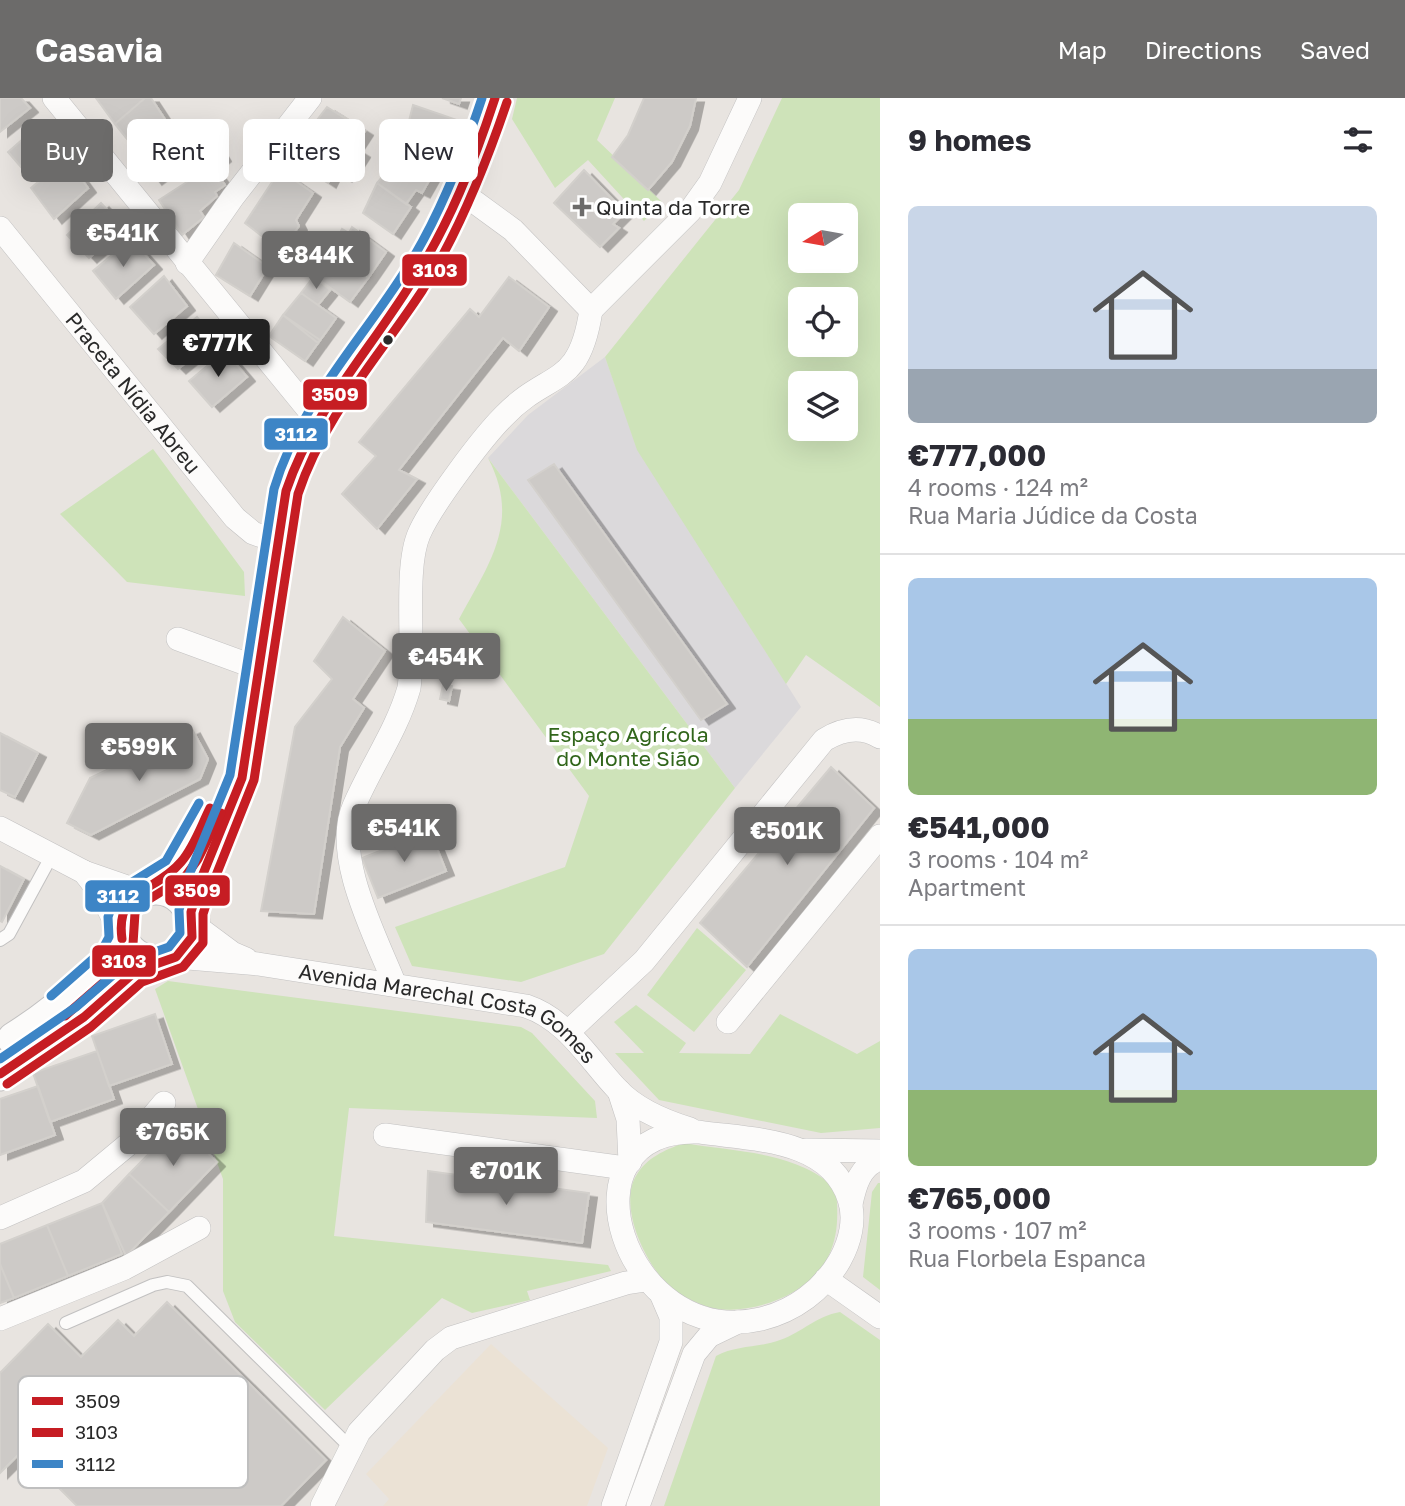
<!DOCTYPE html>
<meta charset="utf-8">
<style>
:root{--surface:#fff;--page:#f2f2f3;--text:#2b2b33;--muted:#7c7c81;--line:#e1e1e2;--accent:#6c6b6a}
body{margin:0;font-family:"Golos Text",sans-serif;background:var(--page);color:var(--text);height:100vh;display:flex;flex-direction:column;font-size:26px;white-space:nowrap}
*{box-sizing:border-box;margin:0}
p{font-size:23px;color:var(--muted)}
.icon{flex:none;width:38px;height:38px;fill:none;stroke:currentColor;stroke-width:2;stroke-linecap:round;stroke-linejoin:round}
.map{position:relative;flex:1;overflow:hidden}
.details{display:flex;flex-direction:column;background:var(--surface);width:525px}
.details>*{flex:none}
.banner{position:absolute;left:21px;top:21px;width:665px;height:63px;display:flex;gap:14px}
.needle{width:46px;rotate:259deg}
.fabs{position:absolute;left:788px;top:105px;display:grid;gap:14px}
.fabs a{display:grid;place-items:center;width:70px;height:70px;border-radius:10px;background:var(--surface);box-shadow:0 7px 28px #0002;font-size:35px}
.price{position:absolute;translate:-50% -60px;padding:0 16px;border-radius:7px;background:var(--accent);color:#fff;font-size:23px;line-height:46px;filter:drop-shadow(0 2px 4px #0008)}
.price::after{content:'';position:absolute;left:50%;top:42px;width:21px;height:16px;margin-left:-10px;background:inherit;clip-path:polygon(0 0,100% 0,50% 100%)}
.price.selected{background:#222;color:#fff}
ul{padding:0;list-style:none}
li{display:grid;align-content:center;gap:14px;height:371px;padding:0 28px}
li+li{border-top:2px solid var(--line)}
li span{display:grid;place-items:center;height:217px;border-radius:10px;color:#555}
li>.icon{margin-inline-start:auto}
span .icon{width:126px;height:126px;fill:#fffc;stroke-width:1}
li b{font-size:30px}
h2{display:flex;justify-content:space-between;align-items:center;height:84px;padding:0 28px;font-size:30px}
.tag{padding:0 24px;border-radius:10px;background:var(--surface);box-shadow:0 7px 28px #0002;font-size:24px;line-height:63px}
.tag.selected{background:var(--accent);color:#fff}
header{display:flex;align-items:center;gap:42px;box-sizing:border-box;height:98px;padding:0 35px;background:var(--accent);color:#fff}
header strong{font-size:33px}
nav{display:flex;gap:38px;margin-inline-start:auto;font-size:24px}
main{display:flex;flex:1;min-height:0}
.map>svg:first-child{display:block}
.industrial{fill:#dbd9db}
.education{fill:#ebe2d5}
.green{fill:#cee3b9;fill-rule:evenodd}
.building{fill:#cdcac7;stroke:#d3d0cc;stroke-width:2;filter:url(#shadow)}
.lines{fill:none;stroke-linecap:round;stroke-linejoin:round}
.lane-casing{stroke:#c2c1c1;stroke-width:14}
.street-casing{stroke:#c2c1c1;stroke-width:24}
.secondary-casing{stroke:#c2c1c1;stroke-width:35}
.lane{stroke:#fcfbfa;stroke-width:12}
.street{stroke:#fcfbfa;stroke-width:23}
.secondary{stroke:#fcfbfa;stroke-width:33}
.bus-1-casing{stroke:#fff;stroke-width:14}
.bus-2-casing{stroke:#fff;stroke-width:14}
.bus-3-casing{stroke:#fff;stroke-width:14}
.bus-1{stroke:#c61d23;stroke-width:9}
.bus-2{stroke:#c61d23;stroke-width:9}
.bus-3{stroke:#3d85c6;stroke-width:9}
.poi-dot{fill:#6c6b6a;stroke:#fff;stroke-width:2.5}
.bus-dot{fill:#2a2a2a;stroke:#fff;stroke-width:2.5}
.labels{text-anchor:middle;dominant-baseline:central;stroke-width:7;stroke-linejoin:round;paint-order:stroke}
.poi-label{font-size:21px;fill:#2a2a2a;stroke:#fff;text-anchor:start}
.street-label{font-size:21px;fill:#2a2a2a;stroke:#fff}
.park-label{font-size:21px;fill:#31661b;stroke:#fff}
.key{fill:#fff;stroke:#bfbfbf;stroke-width:2}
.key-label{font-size:19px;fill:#2a2a2a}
.line-badge{stroke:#fff;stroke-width:2.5}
.badge-label{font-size:19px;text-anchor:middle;font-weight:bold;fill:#fff}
</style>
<header>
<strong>Casavia</strong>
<nav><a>Map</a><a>Directions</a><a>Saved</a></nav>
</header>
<main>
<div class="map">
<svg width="880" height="1408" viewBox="0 0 880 1408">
<defs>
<filter id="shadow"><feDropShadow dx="8" dy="4.5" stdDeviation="0" flood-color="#0004"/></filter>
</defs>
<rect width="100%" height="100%" fill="#e8e4e0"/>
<path class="industrial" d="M605 259 638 352 801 609 735 690 488 360 528 317Z"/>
<path class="education" d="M491 1246 608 1350 587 1408H383L389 1401 366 1376Z"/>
<path class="green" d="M517 0H615L597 42 662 104 644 123 588 62 555 90 512 21Z
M782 0H880V609L806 557 786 586 637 352 605 259 739 92ZM800 117H845V163H800ZM800 201H845V247H800ZM800 285H845V331H800Z
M153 351 244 474 245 498 127 484 60 416Z
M488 360 735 690 604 856 521 884 412 868 395 829 565 769 589 698 459 521C490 464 521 423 488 360Z
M697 830 746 872 694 934 647 897Z
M168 883 521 929 532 935 595 1003 597 1020 349 1010 334 1138 608 1167 611 1173 527 1193 530 1202 472 1215 442 1200 325 1312 235 1224 223 1193V1081L155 891Z
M636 907 686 945 679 955 750 956 780 916 857 956 880 943V1030L821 1035 659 1002 615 955H644L614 924Z
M683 1045C735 1054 797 1053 836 1091 838 1115 839 1137 828 1159 811 1195 756 1216 718 1211 707 1210 693 1203 683 1198 652 1183 616 1111 636 1078 647 1059 664 1053 683 1045Z
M878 1085H880V1192L863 1179 872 1094Z
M840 1214 880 1242V1408H664L716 1258C736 1247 759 1250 780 1242 803 1234 816 1218 840 1214Z"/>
<path class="building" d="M0 0H21L30 10 0 34Z
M96 0H145L115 26Z
M145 0H151L168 26 136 52 115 26Z
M442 0H461L459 6Z
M644 0H696L690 28 672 64 648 92 612 59 628 37Z
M413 7 457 22 439 65 403 47Z
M327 9 365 33 354 50 362 55 355 66 307 35Z
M173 22 195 51 154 82 133 54Z
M39 27 61 51 28 77 8 54Z
M307 35 355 66 344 79 334 73 328 85 290 60Z
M214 44 223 59 212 68 225 87 215 94 217 98 200 113 204 119 182 137 159 102 193 80 190 74 200 67 195 63Z
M389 53 431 79 422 95 416 92 406 106 377 85 387 73 381 66Z
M66 60 88 90 54 121 31 90Z
M280 72 313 95 296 122 299 128 281 153 245 125Z
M584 72 625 114 613 126 619 130 600 149 554 105Z
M377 85 411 109 393 136 363 115Z
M101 105 124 130 89 160 67 137Z
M352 129 386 154 368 180 331 153 342 131 349 135Z
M131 141 154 167 116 201 93 173Z
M234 145 268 169 250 198 216 177Z
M331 153 368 180 350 204 314 178Z
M164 178 187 208 154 236 130 209Z
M314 178 330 192 318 207 301 195Z
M509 179 549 209 519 253 503 240 399 372 417 381 377 431 342 396 376 358 359 344 470 211 479 219Z
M301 195 336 220 318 245 283 217Z
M283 217 320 242 305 263 269 238Z
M197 219 215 241 178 271 158 251Z
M225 253 247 279 212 309 189 283Z
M554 366 727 606 701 622 528 382Z
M343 519 385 553 353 601 364 610 340 649 314 816 261 813 295 629 332 581 314 563Z
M443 587 452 588 449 603 440 601Z
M192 631 208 661 200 681 91 737 67 725 90 680Z
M0 635 38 655 15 699 0 692Z
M831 669 874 710 747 869 700 825Z
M430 733 446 773 378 800 362 760Z
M0 768 24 781 2 824 0 823Z
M155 916 172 966 109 988 92 938Z
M97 953 114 1001 50 1024 33 975Z
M38 988 55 1037 0 1057V1001Z
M178 1026 217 1064 169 1114 129 1076Z
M428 1073 589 1095 582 1145 426 1124Z
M129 1076 169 1114 126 1158 102 1105Z
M102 1105 122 1156 68 1178 47 1127Z
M47 1127 68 1178 14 1200 0 1166V1146Z
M0 1166 14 1200 0 1205Z
M167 1204 326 1362 281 1408H77L22 1353 0 1375V1275L48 1226 81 1259 118 1222 134 1238Z"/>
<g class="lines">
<g class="lane-casing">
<path id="lane" d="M0 842 9 836 52 757
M66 1225 153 1187 167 1184 187 1188 352 1351"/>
</g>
<g class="street-casing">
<g id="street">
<path d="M54 0 316 321"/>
<path d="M461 94 513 132 591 212"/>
<path id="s1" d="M0 130 235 420 253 435 279 444"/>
<path d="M187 165 233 99 310 0"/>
<path d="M591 212 690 113 710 85 750 0"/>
<path d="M178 541 260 571"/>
<path d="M0 730 84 774 139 793"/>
<path d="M84 774 101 796 119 832"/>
<path d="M193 826 232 855 246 861"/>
<path id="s2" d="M176 859 258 866 526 908C568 922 589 962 618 992 637 1012 664 1023 690 1031"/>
<path d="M395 887C376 839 332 757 354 708 371 668 397 632 409 590 415 548 404 470 419 436 431 408 482 340 504 318 549 271 579 292 591 212"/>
<path d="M728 924 880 738"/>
<path d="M568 934 644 863 824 642C842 631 861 627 880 639"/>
<path d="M619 993 628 1021 630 1064"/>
<path d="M699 1034C752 1042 830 1040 849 1101 856 1121 850 1144 840 1162 823 1192 794 1213 761 1221 623 1253 553 1029 699 1034Z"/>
<path d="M385 1037 625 1070"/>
<path d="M806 1052 880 1053"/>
<path d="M851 1106C855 1087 860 1068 880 1061"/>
<path d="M0 1120 84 1083 131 1044 164 1005"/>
<path d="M826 1181 880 1219"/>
<path d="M0 1221 125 1170 199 1130"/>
<path d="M322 1408 359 1334 435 1252 451 1240 626 1185 646 1182"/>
<path d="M613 1408 671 1244V1219L662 1198"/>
<path d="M638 1408 694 1256 709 1238 738 1224"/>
</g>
</g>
<g class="secondary-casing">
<path id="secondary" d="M119 827a37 37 0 1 1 74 0a37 37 0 1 1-74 0Z
M150 790 182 764 204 723
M191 814 210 756 242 680 286 393C307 313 368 254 412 185 449 126 474 65 495 0
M14 941C55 915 95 882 122 841
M0 976C29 958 58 940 85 918 116 893 123 877 164 863"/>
</g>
<use href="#lane" class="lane"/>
<use href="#street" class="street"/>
<use href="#secondary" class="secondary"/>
<g class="bus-1-casing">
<path id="bus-1" d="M122 841C115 790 155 795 181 764 194 749 201 728 210 710
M0 976 84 919 136 873 176 859 192 839 191 814 201 781 242 680 286 393C313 313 368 255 412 184 449 127 474 64 495 0"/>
</g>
<g class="bus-2-casing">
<path id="bus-2" d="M65 918 120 870 133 846 135 815 143 805 185 779 198 761 221 715
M7 986 91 929 142 884 183 869 203 845V816L213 785 254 682 298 396C324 318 378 260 422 193 459 134 485 69 507 4"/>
</g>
<g class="bus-3-casing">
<path id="bus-3" d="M51 898 101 854 109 839 108 819 114 802 129 786 166 763 199 705
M0 961 76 909 129 863 169 849 180 835 179 812 189 777 230 677 274 391C298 310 355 250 400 181 437 125 461 63 482 0"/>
</g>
<use href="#bus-1" class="bus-1"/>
<use href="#bus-2" class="bus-2"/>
<use href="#bus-3" class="bus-3"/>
</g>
<path class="poi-dot" d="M578.5 98.5h7v7h7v7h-7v7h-7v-7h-7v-7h7z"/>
<circle class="bus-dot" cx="388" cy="242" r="6"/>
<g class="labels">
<g class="poi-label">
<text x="596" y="109">Quinta da Torre</text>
</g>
<g class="street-label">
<text stroke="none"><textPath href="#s1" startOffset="212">Praceta Nídia Abreu</textPath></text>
<text stroke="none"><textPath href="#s2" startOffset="282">Avenida Marechal Costa Gomes</textPath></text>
</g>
<g class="park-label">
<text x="628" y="636">Espaço Agrícola<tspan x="628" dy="24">do Monte Sião</tspan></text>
</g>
</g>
<rect x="18" y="1278" width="230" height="112" rx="10" class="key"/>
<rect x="32" y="1299" width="31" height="8" fill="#c61d23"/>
<rect x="32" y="1330" width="31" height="9" fill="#c61d23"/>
<rect x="32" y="1362" width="31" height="8" fill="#3d85c6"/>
<g class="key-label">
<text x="75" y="1310">3509</text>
<text x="75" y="1341">3103</text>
<text x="75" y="1373">3112</text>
</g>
<g class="line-badge">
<rect x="401" y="155" width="67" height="34" rx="7" fill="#c61d23"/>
<rect x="302" y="280" width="66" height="33" rx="7" fill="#c61d23"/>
<rect x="263" y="319" width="66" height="34" rx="7" fill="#3d85c6"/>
<rect x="164" y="776" width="67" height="33" rx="7" fill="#c61d23"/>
<rect x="84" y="781" width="67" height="34" rx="7" fill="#3d85c6"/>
<rect x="91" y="846" width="66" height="34" rx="7" fill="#c61d23"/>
</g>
<g class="badge-label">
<text x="435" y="179">3103</text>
<text x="335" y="303">3509</text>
<text x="296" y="343">3112</text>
<text x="197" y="799">3509</text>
<text x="118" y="805">3112</text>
<text x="124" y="870">3103</text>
</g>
</svg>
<div class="fabs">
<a><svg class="needle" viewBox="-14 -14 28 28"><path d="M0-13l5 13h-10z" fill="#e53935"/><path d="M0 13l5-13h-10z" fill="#7c7c81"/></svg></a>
<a><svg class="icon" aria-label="locate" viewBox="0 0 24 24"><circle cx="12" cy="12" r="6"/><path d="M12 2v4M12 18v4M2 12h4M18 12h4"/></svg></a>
<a><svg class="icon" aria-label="layers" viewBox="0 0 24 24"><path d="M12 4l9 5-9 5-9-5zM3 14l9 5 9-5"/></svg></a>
</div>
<b class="price" style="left:123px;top:171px">€541K</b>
<b class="price" style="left:316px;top:193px">€844K</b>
<b class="price selected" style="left:218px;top:281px">€777K</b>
<b class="price" style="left:446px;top:595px">€454K</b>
<b class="price" style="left:139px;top:685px">€599K</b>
<b class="price" style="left:404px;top:766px">€541K</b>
<b class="price" style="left:787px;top:769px">€501K</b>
<b class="price" style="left:173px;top:1070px">€765K</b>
<b class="price" style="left:506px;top:1109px">€701K</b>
<div class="banner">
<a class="tag selected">Buy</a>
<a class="tag">Rent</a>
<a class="tag">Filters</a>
<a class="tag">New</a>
</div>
</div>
<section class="details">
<h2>9 homes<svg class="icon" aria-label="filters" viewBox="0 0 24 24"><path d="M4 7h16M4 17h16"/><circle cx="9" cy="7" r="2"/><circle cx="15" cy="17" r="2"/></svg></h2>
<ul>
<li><span style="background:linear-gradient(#c9d6e8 75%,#9aa5b1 0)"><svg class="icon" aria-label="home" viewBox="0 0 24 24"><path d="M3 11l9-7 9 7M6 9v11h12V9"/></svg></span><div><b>€777,000</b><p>4 rooms · 124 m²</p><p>Rua Maria Júdice da Costa</p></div></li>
<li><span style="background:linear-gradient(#a9c7e8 65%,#8fb573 0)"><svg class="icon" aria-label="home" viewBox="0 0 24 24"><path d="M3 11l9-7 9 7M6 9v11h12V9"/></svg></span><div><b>€541,000</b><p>3 rooms · 104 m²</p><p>Apartment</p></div></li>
<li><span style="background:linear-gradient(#a9c7e8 65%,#8fb573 0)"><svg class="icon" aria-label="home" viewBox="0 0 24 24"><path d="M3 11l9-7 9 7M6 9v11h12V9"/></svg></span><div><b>€765,000</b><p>3 rooms · 107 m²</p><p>Rua Florbela Espanca</p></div></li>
</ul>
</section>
</main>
